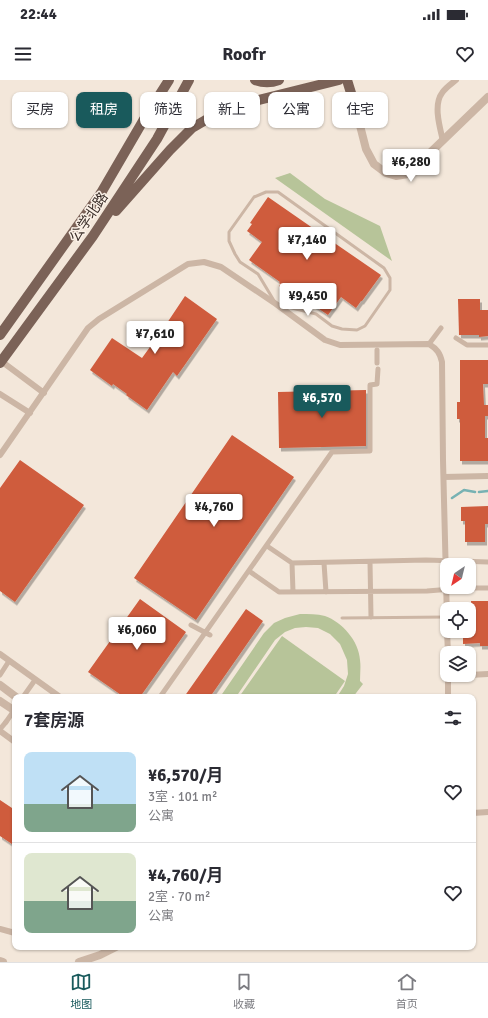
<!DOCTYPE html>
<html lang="zh">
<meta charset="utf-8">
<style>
:root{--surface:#fff;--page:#f2f2f3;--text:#2b2b33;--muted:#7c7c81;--line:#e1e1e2;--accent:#195a5c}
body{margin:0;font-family:Signika,"Noto Sans SC",sans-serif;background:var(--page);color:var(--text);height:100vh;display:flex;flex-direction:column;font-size:15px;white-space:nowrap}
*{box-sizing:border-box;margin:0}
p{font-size:13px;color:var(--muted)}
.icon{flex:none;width:22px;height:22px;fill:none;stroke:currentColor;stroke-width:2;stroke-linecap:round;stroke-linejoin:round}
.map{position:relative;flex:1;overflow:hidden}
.sheet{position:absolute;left:12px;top:614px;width:464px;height:256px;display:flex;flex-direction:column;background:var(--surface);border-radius:8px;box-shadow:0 1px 3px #0004}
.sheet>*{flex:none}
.guide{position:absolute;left:12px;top:12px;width:464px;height:36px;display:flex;gap:8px}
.needle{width:26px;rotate:215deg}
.fabs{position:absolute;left:440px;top:478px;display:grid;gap:8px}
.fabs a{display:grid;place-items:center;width:36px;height:36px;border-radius:8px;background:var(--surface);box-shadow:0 1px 3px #0004;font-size:20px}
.price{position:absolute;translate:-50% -34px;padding:0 9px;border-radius:4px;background:#fff;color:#222;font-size:13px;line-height:26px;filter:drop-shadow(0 1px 2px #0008)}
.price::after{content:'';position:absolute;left:50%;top:24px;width:12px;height:9px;margin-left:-6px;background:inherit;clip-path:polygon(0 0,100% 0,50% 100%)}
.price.selected{background:var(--accent);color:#fff}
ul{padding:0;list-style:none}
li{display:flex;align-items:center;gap:12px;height:100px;padding:0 12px}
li+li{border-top:1px solid var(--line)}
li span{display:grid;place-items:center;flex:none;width:112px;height:80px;border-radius:8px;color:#555}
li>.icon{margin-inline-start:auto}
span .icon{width:48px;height:48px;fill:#fffc;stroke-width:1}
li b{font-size:17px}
h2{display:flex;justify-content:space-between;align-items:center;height:48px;padding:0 12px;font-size:17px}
.tag{padding:0 14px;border-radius:8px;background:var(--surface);box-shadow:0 1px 3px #0004;font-size:14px;line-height:36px}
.tag.selected{background:var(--accent);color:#fff}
.status{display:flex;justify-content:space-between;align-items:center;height:28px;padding:0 20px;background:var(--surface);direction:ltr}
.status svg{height:11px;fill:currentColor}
header{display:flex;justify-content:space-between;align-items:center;height:52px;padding:0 12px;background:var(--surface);font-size:18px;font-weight:700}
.tabs{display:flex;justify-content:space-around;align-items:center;height:56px;border-top:1px solid var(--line);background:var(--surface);font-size:11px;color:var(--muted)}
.tabs a{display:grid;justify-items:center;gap:2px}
.tabs .selected{color:var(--accent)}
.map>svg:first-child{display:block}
.green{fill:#b7c499}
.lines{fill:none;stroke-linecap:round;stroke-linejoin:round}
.stream{stroke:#77b2b3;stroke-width:2.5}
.building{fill:#cf5b3d;filter:url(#shadow)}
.service{stroke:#ccb6a5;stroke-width:3}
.pedestrian{stroke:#ccb6a5;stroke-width:5}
.minor{stroke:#ccb6a5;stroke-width:6}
.tertiary{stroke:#ccb6a5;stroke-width:8}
.primary{stroke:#7b6257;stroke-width:10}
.pedestrian-bridge{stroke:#ccb6a5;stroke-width:5}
.labels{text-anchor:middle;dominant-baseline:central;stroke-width:3;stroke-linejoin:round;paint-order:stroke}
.street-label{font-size:14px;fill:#382c27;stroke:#fbf1e7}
</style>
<div class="status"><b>22:44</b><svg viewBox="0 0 49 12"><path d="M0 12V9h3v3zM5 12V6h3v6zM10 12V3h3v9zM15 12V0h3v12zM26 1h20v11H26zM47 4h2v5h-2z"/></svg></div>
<header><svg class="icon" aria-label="menu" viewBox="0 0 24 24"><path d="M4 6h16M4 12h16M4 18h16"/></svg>Roofr<svg class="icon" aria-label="heart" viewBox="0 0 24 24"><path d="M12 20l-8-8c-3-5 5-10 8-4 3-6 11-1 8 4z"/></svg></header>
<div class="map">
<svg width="488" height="882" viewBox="0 0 488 882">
<defs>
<filter id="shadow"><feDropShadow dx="2" dy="3.5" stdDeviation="0" flood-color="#0004"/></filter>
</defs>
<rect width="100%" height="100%" fill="#f3e7da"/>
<path class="green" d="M290 93 325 119 380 146 392 181 275 98Z
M300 534C309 534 317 534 325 536 342 542 359 561 360 580 361 587 360 594 360 601L363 604 353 617H337L344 606 348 594 347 580 340 564 330 554 318 548 306 547 295 548 285 552 275 560 236 617H220L264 553 274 543 285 538Z
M282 556 345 601 334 617H239Z"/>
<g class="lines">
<path class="stream" d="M479 412 488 411
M452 418 464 410 475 412"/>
</g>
<path class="building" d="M268 117 317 151 311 158 327 169 333 162 381 195 362 221H361L356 228 341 217 328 235 297 214 296 215 295 214 294 216 279 206 281 204 279 203 280 202 249 180 262 162 247 151 252 144 250 143Z
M185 216 217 239 177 296 173 292 147 330 126 315 127 314 113 304 112 306 90 290 112 258 142 278 158 256 159 257 168 244 167 243Z
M458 219H480V230H488V256L479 257V255H459Z
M460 280H488V304H483L484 325H488V336H485V358H488V381H460V339H457V322H460Z
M366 310V366L279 368 278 312Z
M232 355 294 397 196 540 134 498Z
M20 380 84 425 15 522 0 511V408Z
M488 426V444H485V462H465V441H461V427Z
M140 519 186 552 140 617H124L88 592Z
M471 521H488V566H480V563L463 564V551H469V549H471Z
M246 529 263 541 210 617H184Z
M0 720 15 730V766L0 756Z"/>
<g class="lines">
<path class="service" d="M266 112H278L384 188 390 198V210L365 246 357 250 342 249 332 246 316 234 276 224 258 194 240 182 235 174 229 161V152L254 117Z
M342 538 447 537"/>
<path class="pedestrian" d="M456 258 467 265H488
M429 264 441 248
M377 270V283
M267 466 292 483 426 480 488 482
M370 482 371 537
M292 483 293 512
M324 483 326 512
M249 491 279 512 427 511 464 508H488
M191 545 210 555
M0 595 9 581
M23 617 35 600
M160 617 332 372 370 371V305L377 304 378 289
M0 649 6 642"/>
<path class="minor" d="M443 61C440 48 433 25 442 13 445 8 451 4 456 0
M1 281 44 313
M0 314 30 333
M0 375 88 248 99 239 188 184 204 182 221 187 276 224 325 260 340 265 429 264C437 269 440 273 442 282L443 380 447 540
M444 397 488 396
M447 551 448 573
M0 574 60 617
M448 595H464
M469 595 488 594
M448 617V595
M0 651 15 662
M473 733 488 732
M0 849 15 853"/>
<path class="tertiary" d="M355 26 366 69 374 84 386 93 396 96 408 94 488 17
M0 605 16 617
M0 621 15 631
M0 881 3 882
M79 882 100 875 116 867"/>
<path class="primary" d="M255 0C263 3 271 3 279 0
M347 0 355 26
M116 131 170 70 192 48 216 34 255 21 339 0
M0 255 101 113 143 41 169 0
M0 283 93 156 157 59 189 0"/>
<path class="pedestrian-bridge" d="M6 642 15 629"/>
</g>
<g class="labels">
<g class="street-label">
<text transform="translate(89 137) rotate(-56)">公学北路</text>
</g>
</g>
</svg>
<div class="fabs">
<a><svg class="needle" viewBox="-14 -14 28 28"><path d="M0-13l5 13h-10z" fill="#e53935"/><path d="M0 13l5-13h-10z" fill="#7c7c81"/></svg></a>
<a><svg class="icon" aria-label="locate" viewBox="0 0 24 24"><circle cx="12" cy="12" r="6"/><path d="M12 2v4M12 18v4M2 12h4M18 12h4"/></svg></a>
<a><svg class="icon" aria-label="layers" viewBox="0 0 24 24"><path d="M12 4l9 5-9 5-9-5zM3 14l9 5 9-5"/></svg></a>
</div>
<b class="price" style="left:411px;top:103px">¥6,280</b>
<b class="price" style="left:307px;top:181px">¥7,140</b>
<b class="price" style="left:308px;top:237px">¥9,450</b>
<b class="price" style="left:155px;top:275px">¥7,610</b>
<b class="price selected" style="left:322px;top:339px">¥6,570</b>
<b class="price" style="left:214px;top:448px">¥4,760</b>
<b class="price" style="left:137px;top:571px">¥6,060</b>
<div class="guide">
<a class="tag">买房</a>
<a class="tag selected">租房</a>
<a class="tag">筛选</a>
<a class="tag">新上</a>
<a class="tag">公寓</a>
<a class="tag">住宅</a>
</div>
<section class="sheet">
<h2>7套房源<svg class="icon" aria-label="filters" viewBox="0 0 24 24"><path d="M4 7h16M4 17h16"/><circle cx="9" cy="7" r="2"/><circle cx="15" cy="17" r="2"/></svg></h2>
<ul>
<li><span style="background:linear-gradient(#bfe0f5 65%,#7fa58c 0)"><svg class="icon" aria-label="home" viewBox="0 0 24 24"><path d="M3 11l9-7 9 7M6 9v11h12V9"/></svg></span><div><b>¥6,570/月</b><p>3室 · 101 m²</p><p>公寓</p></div><svg class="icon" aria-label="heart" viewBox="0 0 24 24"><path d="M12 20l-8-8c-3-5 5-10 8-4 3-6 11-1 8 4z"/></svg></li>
<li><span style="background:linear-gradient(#dfe7d0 60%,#7fa58c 0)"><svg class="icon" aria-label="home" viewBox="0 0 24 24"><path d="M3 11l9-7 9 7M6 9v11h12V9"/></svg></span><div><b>¥4,760/月</b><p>2室 · 70 m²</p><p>公寓</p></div><svg class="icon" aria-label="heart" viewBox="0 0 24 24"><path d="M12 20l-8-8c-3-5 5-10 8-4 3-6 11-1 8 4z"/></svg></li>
</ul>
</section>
</div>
<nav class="tabs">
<a class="selected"><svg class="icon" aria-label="map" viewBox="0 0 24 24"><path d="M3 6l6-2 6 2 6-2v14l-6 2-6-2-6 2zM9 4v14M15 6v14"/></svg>地图</a>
<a><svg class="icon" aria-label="saved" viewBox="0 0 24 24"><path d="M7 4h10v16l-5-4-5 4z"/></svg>收藏</a>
<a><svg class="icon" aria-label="home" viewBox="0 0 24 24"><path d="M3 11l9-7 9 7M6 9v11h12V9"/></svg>首页</a>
</nav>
